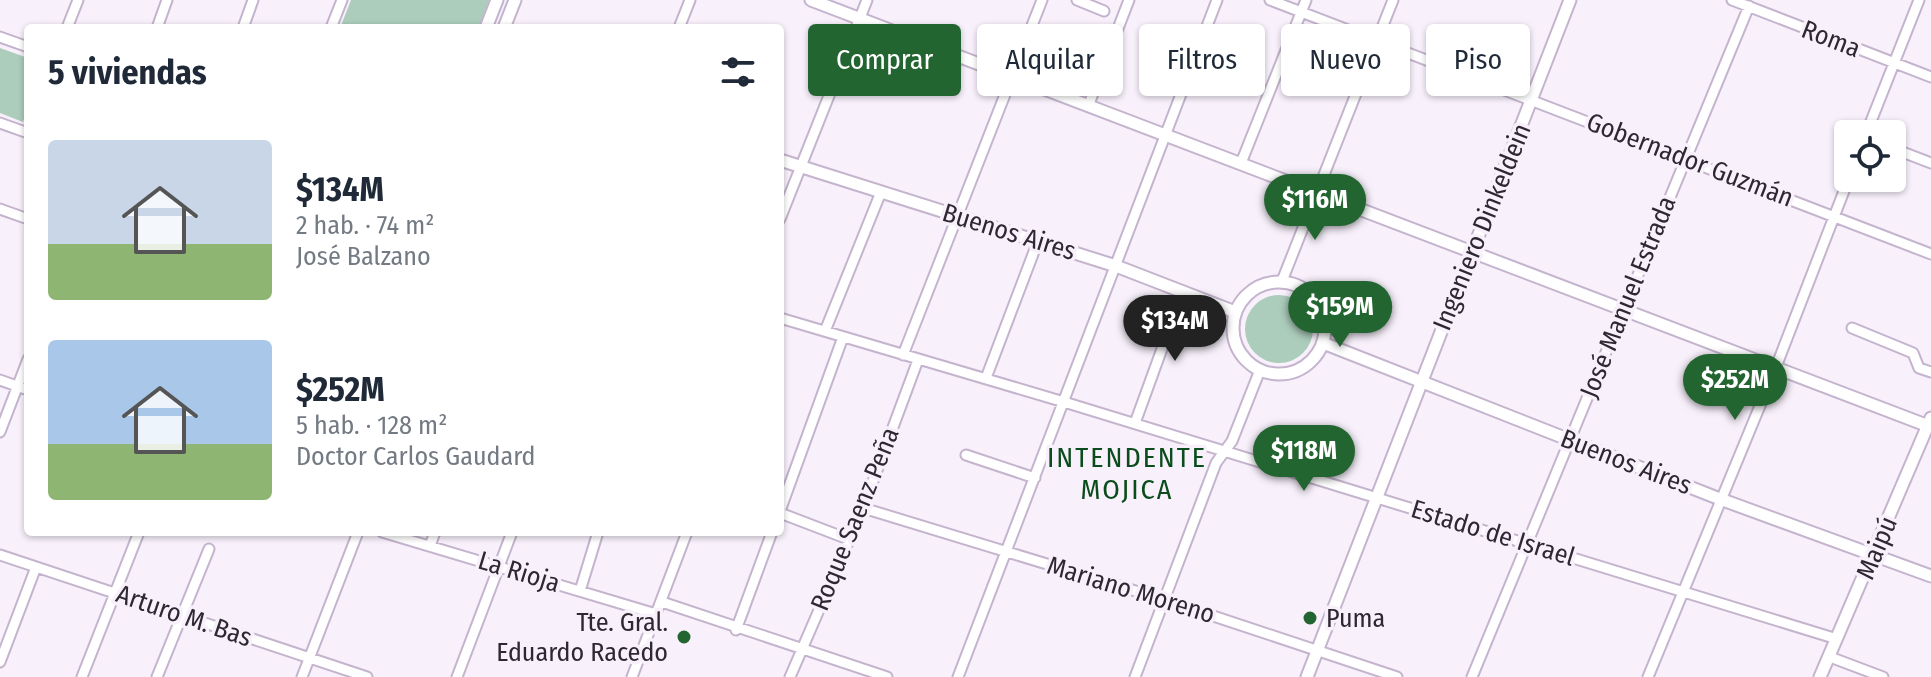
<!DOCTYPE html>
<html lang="es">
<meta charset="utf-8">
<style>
:root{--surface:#fff;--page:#f6f6f7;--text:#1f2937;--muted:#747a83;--accent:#236530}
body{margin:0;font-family:"Fira Sans Condensed",sans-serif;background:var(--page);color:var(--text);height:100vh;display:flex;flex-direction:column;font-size:30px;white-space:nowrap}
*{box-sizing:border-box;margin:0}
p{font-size:26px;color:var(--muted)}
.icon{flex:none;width:44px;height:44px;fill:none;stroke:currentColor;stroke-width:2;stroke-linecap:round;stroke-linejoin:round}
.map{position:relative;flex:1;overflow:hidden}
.details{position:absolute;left:24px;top:24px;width:760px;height:512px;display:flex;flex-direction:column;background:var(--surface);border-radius:8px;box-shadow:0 2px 6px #0004}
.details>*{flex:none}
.banner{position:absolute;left:808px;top:24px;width:760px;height:72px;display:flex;gap:16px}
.fabs{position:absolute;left:1834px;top:120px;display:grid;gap:16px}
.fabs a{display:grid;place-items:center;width:72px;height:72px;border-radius:8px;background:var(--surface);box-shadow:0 2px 6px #0004;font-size:40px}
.price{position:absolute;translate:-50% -68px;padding:0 18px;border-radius:28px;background:var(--accent);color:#fff;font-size:26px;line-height:52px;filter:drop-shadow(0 2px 4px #0008)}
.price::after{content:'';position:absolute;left:50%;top:48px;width:24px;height:18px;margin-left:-12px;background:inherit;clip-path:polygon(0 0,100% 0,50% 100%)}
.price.current{background:#222;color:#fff}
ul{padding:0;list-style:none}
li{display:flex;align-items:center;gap:24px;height:200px;padding:0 24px}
li span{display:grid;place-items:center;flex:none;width:224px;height:160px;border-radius:8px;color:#555}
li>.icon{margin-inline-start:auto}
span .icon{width:96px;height:96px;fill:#fffc;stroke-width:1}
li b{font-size:34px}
h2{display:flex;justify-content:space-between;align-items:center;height:96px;padding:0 24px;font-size:34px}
.chip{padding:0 28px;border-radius:8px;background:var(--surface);box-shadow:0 2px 6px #0004;font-size:28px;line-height:72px}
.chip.current{background:var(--accent);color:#fff}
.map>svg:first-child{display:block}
.green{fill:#acccbc}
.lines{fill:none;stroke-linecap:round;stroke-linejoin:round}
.minor-casing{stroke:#c4b4cd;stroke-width:13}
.major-casing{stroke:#c4b4cd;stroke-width:15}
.minor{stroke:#fff;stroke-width:9}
.major{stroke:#fff;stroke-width:11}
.poi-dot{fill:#236530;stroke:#f8f1fc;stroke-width:3}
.labels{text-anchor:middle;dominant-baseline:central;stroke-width:7;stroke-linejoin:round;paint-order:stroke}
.street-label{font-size:26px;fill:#2e2832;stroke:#f8f1fc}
.poi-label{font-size:26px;fill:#2e2832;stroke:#f8f1fc;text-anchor:start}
.neighbourhood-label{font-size:28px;letter-spacing:2px;fill:#0b4c1c;stroke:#f8f1fc}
</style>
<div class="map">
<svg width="1931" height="677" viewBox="0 0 1931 677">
<rect width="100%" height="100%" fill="#f8f1fc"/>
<path class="green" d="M351 0H489L479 28H340Z
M0 48 28 58V108L23 122 0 113Z
M1245 329a34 34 0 1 1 68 0a34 34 0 1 1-68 0Z"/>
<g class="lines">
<g class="minor-casing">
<path id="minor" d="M1077 0 1104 11
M1270 0 1931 254
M1732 0 1931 77
M67 28 78 0
M157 28 167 0
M243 28 253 0
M331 28 342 0
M679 28 690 0
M0 37 28 47
M1089 104 1129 0
M0 123 28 133
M1866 134 1919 0
M1892 148 1931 163
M1241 163 1306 0
M0 209 28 219
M780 219 867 0
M1282 281 1393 0
M780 318 1064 402 1837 639
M1852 328 1913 353 1919 368 1931 372
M825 331 881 192
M903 355 1042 0
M986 378 1038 241
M0 380 28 390
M1135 423 1183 291
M0 432 28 359
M966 455 1035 478
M863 508 1165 600 1397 677
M780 511 843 337
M780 513 848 539
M382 532 656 614
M430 546 435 532
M0 555 367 677
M580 591 598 532
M662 602 887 677
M736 630 772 532
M1830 657 1883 677
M0 662 36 567
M82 677 139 532
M157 677 209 549
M302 677 358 532
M457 677 512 532
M632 677 687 532
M790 677 863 508 918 360
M958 677 1217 0
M1135 677 1216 463 1232 441 1260 370
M1472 677 1749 6
M1648 677 1776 367 1849 178"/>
</g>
<g class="major-casing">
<path id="major" d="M811 0 1931 427
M486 28 497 0
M504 28 515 0
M780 160 1116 266 1235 312
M1233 328a46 46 0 1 1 92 0a46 46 0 1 1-92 0Z
M1323 343 1720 499 1931 576
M1307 677 1570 0
M1820 677 1931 418"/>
</g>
<use href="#minor" class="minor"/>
<use href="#major" class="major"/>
</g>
<g class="poi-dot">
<circle cx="1310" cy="618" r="8"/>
<circle cx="684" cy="637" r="8"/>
</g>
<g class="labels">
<g class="street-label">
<text transform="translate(1831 39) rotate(21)">Roma</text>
<text transform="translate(1690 160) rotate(21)">Gobernador Guzmán</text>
<text transform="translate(1482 227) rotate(-68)">Ingeniero Dinkeldein</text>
<text transform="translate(1009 232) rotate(17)">Buenos Aires</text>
<text transform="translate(1628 297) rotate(-68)">José Manuel Estrada</text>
<text transform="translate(1626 462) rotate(21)">Buenos Aires</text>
<text transform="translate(855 519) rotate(-68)">Roque Saenz Peña</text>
<text transform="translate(1493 533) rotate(17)">Estado de Israel</text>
<text transform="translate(1877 548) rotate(-67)">Maipú</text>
<text transform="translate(519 572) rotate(17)">La Rioja</text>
<text transform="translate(1131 590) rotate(17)">Mariano Moreno</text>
<text transform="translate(184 616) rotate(19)">Arturo M. Bas</text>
</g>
<g class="poi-label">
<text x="1326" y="618">Puma</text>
<text x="668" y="622" text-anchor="end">Tte. Gral.<tspan x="668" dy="30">Eduardo Racedo</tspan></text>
</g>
<g class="neighbourhood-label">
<text x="1127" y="457">INTENDENTE<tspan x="1127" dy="32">MOJICA</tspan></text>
</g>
</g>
</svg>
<div class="fabs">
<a><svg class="icon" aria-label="locate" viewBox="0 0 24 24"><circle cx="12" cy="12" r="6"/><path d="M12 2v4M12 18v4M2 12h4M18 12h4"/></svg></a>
</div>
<b class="price" style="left:1315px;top:242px">$116M</b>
<b class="price" style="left:1340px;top:349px">$159M</b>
<b class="price current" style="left:1175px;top:363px">$134M</b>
<b class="price" style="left:1735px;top:422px">$252M</b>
<b class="price" style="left:1304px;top:493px">$118M</b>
<div class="banner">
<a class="chip current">Comprar</a>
<a class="chip">Alquilar</a>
<a class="chip">Filtros</a>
<a class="chip">Nuevo</a>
<a class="chip">Piso</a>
</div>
<section class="details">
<h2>5 viviendas<svg class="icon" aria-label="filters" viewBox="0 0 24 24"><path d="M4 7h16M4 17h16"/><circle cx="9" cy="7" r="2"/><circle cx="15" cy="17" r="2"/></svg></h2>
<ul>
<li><span style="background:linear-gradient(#c9d6e8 65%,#8fb573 0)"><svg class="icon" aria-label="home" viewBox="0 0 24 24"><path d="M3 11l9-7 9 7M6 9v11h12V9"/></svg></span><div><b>$134M</b><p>2 hab. · 74 m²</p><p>José Balzano</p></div></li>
<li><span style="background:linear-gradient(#a9c7e8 65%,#8fb573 0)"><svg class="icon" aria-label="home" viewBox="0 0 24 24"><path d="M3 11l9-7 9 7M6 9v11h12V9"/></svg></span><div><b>$252M</b><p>5 hab. · 128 m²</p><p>Doctor Carlos Gaudard</p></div></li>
</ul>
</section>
</div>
